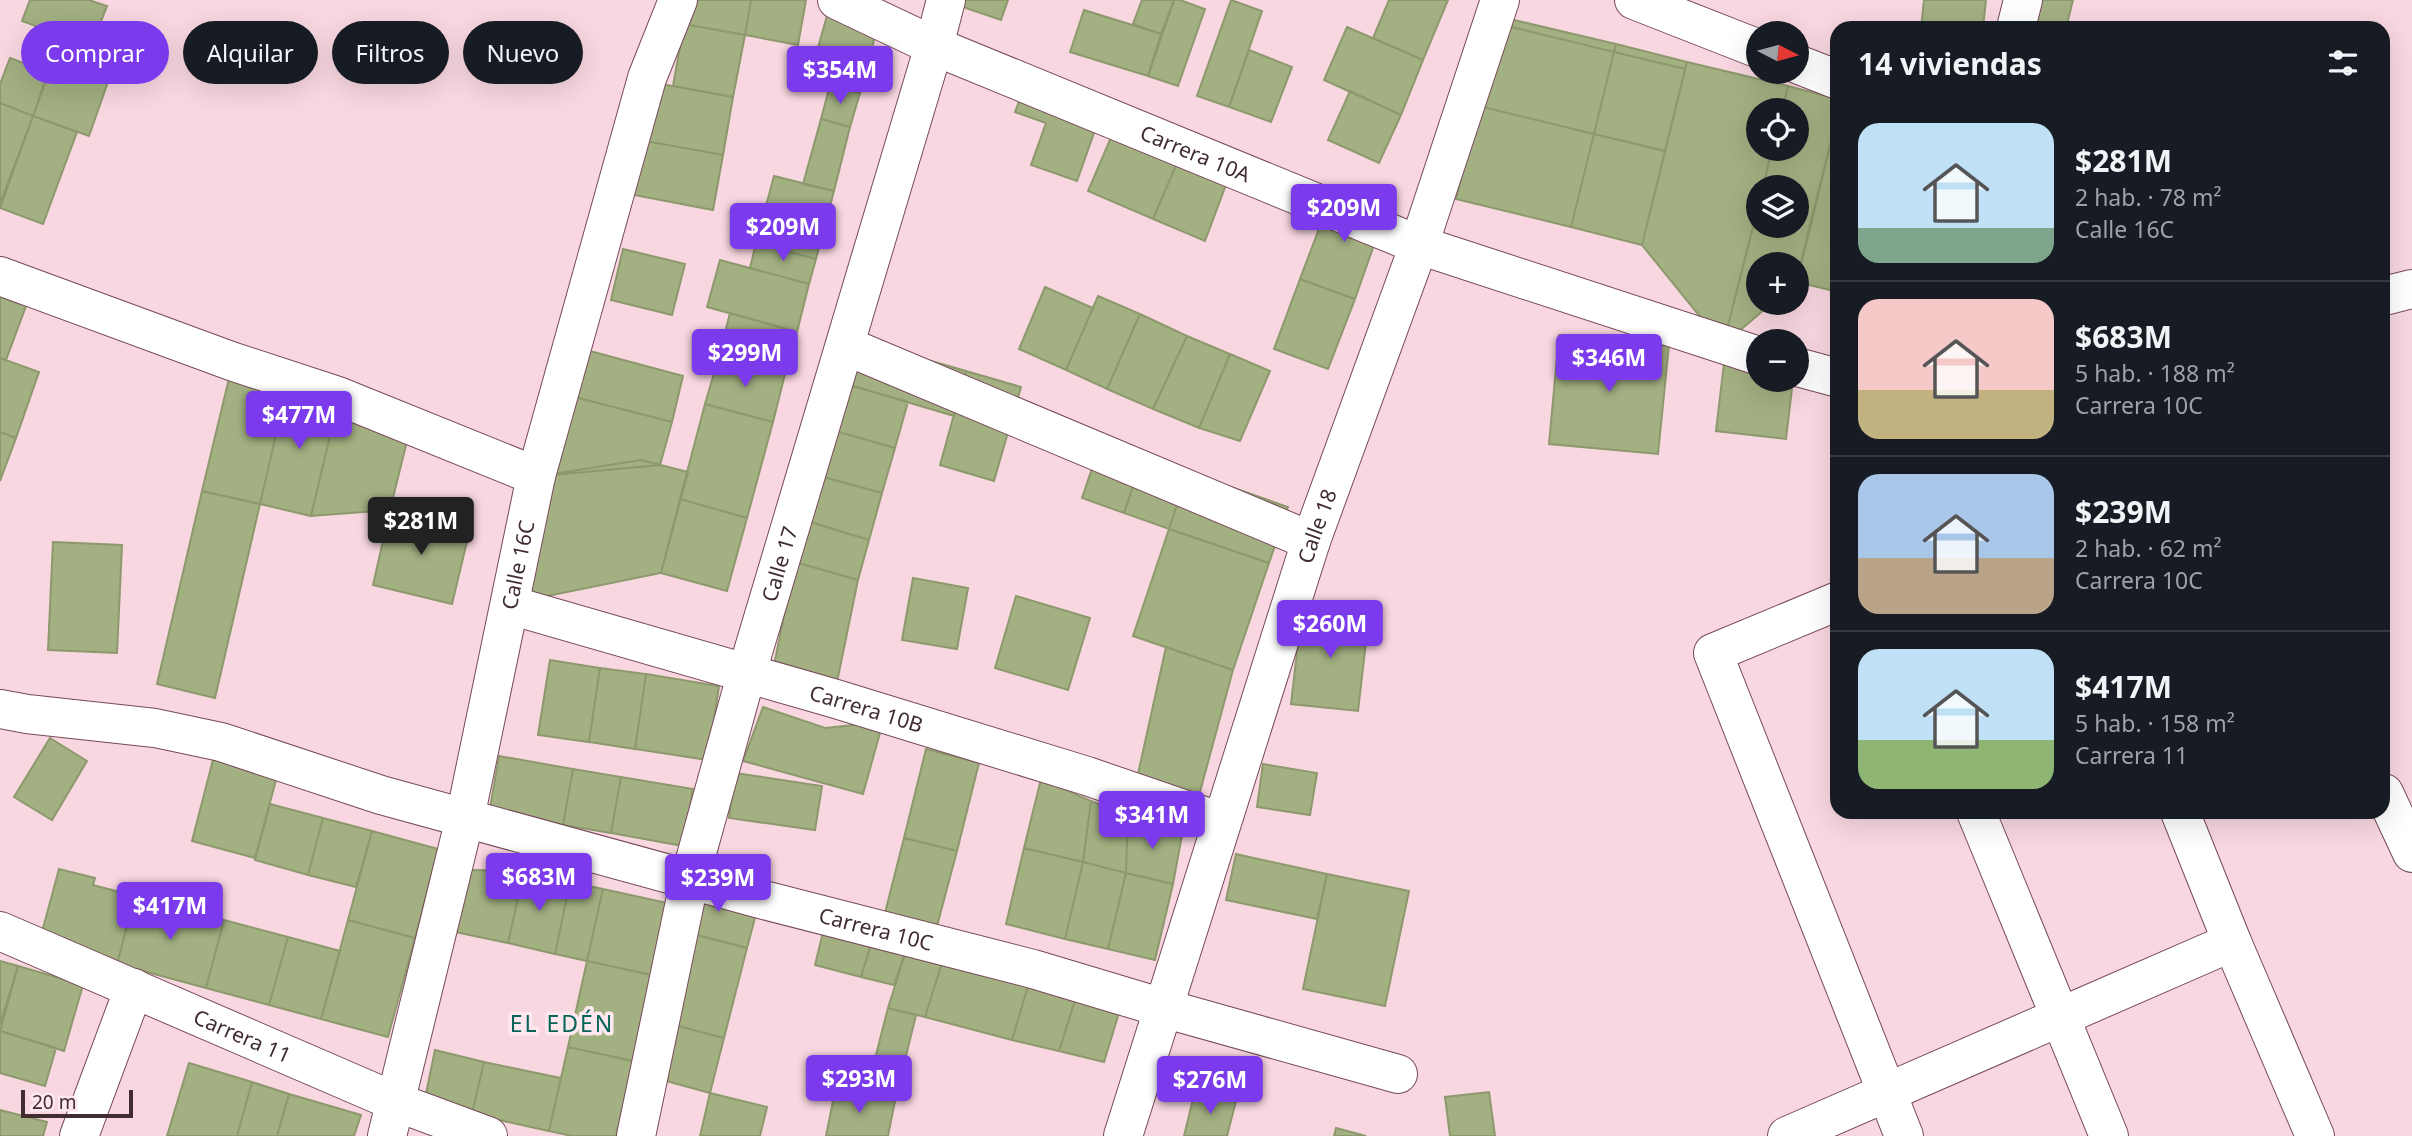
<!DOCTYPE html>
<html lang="es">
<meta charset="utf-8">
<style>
:root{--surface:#171b24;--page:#20242c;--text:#f1f3f6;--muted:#9ea1a6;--line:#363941;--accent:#7c3aed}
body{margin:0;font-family:"Noto Sans",sans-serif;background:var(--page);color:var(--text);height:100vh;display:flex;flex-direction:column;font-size:26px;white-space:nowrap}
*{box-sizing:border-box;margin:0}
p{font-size:23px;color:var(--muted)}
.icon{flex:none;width:38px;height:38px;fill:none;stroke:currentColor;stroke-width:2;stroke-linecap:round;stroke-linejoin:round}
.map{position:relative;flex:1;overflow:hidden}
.panel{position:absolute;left:1830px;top:21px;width:560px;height:798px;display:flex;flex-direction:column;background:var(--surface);border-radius:21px;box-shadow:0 7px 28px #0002}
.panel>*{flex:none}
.hud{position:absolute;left:21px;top:21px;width:665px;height:63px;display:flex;gap:14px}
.needle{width:46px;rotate:96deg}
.tools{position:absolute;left:1746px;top:21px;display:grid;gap:14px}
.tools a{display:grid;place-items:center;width:63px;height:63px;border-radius:50%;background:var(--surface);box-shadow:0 7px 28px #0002;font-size:35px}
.scale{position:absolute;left:21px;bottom:18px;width:112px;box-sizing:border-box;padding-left:7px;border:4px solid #412c32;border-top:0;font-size:19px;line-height:24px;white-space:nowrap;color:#412c32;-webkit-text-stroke:5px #fee8ee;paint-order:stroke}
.price{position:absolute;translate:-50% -60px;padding:0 16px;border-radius:7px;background:var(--accent);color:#fff;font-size:23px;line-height:46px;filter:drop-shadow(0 2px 4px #0008)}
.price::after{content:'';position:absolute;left:50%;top:42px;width:21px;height:16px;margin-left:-10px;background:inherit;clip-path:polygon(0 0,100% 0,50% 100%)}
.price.current{background:#222;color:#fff}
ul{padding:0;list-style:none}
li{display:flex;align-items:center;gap:21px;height:175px;padding:0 28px}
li+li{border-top:2px solid var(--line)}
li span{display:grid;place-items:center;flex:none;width:196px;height:140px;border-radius:21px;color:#555}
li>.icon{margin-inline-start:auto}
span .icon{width:84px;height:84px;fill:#fffc;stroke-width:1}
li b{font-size:30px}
h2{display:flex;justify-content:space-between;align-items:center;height:84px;padding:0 28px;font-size:30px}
.pill{padding:0 24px;border-radius:32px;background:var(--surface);box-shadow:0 7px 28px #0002;font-size:24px;line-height:63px}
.pill.current{background:var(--accent);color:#fff}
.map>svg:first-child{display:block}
.building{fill:#a3b082;stroke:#8d996d;stroke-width:2}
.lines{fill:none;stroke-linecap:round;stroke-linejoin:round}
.minor-casing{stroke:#774a58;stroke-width:40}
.minor{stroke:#fff;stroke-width:38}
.labels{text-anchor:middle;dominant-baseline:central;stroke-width:7;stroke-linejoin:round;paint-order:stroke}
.street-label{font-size:21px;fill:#412c32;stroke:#fee8ee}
.neighbourhood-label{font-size:23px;letter-spacing:2px;fill:#056457;stroke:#fee8ee}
</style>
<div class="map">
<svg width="2412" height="1136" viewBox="0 0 2412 1136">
<rect width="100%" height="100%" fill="#f8d7e0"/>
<path class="building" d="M30 0H89L107 6 91 47 22 21Z
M688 0H751L745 35 684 24Z
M751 0H806L798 45 745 35Z
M949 0H1008L1001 20 948 2Z
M1142 0H1174L1161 34 1133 24Z
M1174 0H1180L1205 9 1178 86 1148 76Z
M1231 0 1262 11 1229 107 1197 96Z
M1389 0H1448L1423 60 1373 38Z
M1924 0H1986L1983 28H1921Z
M2022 0H2073L2066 28H2038L2016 23Z
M1084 10 1161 34 1148 76 1070 52Z
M828 12 878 25 860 93 809 80Z
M1501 17 1616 44 1614 52 1499 24Z
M684 24 745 35 733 97 673 86Z
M1499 24 1614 52 1594 134 1479 106Z
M1347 27 1423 60 1401 115 1324 80Z
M62 36 117 56 89 136 33 116Z
M1616 44 1687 62 1685 69 1614 52Z
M1249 50 1292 67 1271 122 1229 107Z
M1614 52 1685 69 1665 151 1594 134Z
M10 58 48 72 33 116 0 103V84Z
M1687 62 1788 86 1782 110H1759V149H1772L1763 187H1759V203L1723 345 1642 245Z
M650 82 733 97 723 155 640 140Z
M830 85 860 93 850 127 821 119Z
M1025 86 1101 113 1077 181 1031 165 1046 123 1015 112Z
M1788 86 1838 99V113L1797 277V264H1759V303H1772L1723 345 1759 204V226H1797V187H1763L1772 149H1797V110H1782Z
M1350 91 1401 115 1379 163 1328 140Z
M0 103 33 116 0 204Z
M1479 106 1594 134 1571 227 1456 199Z
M1838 113V292L1797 282Z
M33 116 77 132 43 224 0 208Z
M821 119 850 127 834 191 803 184Z
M1118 121 1183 149 1153 219 1088 191Z
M1594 134 1665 151 1642 245 1571 227Z
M640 140 723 155 713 210 629 194Z
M1183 149 1236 158 1205 241 1153 219Z
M774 176 834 191 816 259 756 243Z
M1334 189 1387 208 1355 299 1300 279Z
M756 243 816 259 809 284 750 268Z
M623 249 685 264 672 315 611 300Z
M720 260 809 284 797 332 707 307Z
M1300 279 1355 299 1328 369 1274 349Z
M1045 287 1093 308 1066 370 1019 349Z
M1098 296 1140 314 1107 389 1066 370Z
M0 297 26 306 6 360 0 358Z
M730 313 797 332 785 374 719 356Z
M1140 314 1187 336 1153 409 1107 389Z
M1559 335 1669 345 1658 454 1549 444Z
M1187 336 1230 354 1199 428 1153 409Z
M858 340 966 371 954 416 846 384Z
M575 347 683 376 672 422 563 394Z
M1230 354 1270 371 1240 441 1199 428Z
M719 356 785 374 773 422 705 404Z
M0 358 39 372 16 438 0 432Z
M1724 363 1759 367V380H1793L1786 439 1716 431Z
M232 366 288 383 260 504 202 491Z
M966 371 1021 387 994 481 940 465Z
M288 383 338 402 311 516 260 504Z
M846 384 908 402 895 448 832 430Z
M563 394 672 422 660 465 540 476Z
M338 402 409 433 390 510 311 516Z
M705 404 773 422 747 518 680 499Z
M832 430 895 448 882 493 820 476Z
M0 432 16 438 0 481Z
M1101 442 1143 457 1124 513 1082 498Z
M1143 457 1188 472 1169 529 1124 513Z
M641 460 688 472 661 573 513 603 540 476Z
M1188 472 1288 507 1269 563 1169 529Z
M820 476 882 493 869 540 807 521Z
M202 491 260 504 215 698 157 684Z
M680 499 747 518 727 591 661 573Z
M390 510 470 529 452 604 373 585Z
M807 521 869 540 858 580 795 562Z
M1169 529 1269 563 1233 670 1133 636Z
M53 542 122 545 117 653 48 650Z
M795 562 858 580 836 687 774 665Z
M913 578 968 588 957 649 902 640Z
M1016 596 1090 618 1068 690 995 668Z
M1302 609 1369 616 1358 711 1291 704Z
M1166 647 1233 670 1197 803 1136 783Z
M550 660 600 668 589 742 538 735Z
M600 668 646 674 635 749 589 742Z
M646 674 719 686 708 760 635 749Z
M763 707 825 728 883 722 863 794 743 761Z
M50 738 87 761 52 820 14 797Z
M926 749 979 763 957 851 904 838Z
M215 752 279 769 255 858 192 841Z
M499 756 573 769 563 825 489 814Z
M1263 764 1317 773 1310 815 1257 807Z
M573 769 621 777 611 833 563 825Z
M735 773 822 786 815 830 729 818Z
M621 777 693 789 683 846 611 833Z
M1041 779 1091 801 1083 862 1024 848Z
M1091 801 1128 815 1126 873 1083 862Z
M270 804 323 818 308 875 255 860Z
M1128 815 1182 835 1173 884 1126 873Z
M323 818 372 831 356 887 308 875Z
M372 831 438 849 415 938 348 920Z
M904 838 957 851 937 926 885 913Z
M1024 848 1083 862 1065 939 1006 924Z
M1236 854 1327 874 1317 919 1226 900Z
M1083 862 1126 873 1108 949 1065 939Z
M59 869 95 878 93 885 135 896 117 964 39 943Z
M471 870 524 871 508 943 455 932Z
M524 871 570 882 555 954 508 943Z
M1126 873 1173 884 1155 960 1108 949Z
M1327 874 1409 891 1385 1006 1303 989Z
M690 878 760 899 747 948 678 930Z
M570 882 603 889 587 961 555 954Z
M603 889 667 903 652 975 587 961Z
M135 896 224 920 206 988 117 964Z
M827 916 876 928 861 977 815 965Z
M224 920 288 937 269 1005 206 988Z
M348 920 415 938 388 1037 321 1019Z
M876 928 910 938 894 985 861 977Z
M678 930 747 948 724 1038 659 1021Z
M288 937 340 951 321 1019 269 1005Z
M910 938 947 947 925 1017 888 1008Z
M947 947 1033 969 1012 1040 925 1017Z
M0 961 18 966 0 1025Z
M587 961 652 975 633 1061 568 1047Z
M18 966 83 985 64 1051 0 1031Z
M1033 969 1077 994 1059 1051 1012 1040Z
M1077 994 1121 1006 1104 1062 1059 1051Z
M888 1008 916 1015 895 1101 866 1094Z
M659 1021 724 1038 710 1093 648 1076Z
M0 1031 56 1048 45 1086 0 1073Z
M568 1047 633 1061 616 1136H572L549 1131Z
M435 1050 484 1062 472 1114 424 1103Z
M484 1062 561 1078 549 1131 472 1114Z
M189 1063 252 1082 237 1136H167Z
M252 1082 289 1094 277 1136H237Z
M836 1086 895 1101 888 1136H826Z
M1195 1091 1236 1101 1227 1136H1184Z
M1489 1092 1495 1136H1450L1445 1097Z
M710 1093 767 1107 760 1136H700Z
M289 1094 361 1115 354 1136H277Z
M0 1110 47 1122 43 1136H0Z
M1336 1128 1366 1136H1334Z"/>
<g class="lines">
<g class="minor-casing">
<g id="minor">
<path id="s1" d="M837 0 934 46 1419 245 1759 356"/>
<path d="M1634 0 1759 49"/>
<path d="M2016 28 2023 0"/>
<path d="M1797 64 1838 80"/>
<path d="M0 276 231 361 338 396 536 476"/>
<path d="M2384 296 2412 289"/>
<path d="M846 346 1311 541"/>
<path d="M1797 367 1838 378"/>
<path d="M1838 601 1713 653 1904 1136"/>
<path id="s2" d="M510 605 836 699 1087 776 1221 822"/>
<path id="s3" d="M0 709 27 714 155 728 221 742 381 795 760 899 1033 969 1163 1008 1398 1074"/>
<path d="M2384 793 2412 853"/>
<path d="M1976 812 2109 1136"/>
<path d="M2180 812 2232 942 2315 1136"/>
<path id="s4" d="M0 931 396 1102 488 1136"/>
<path d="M79 1136 134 988"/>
<path id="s5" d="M387 1136 465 818 536 476 647 78 678 0"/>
<path id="s6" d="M636 1136 690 878 747 672 934 46 946 0"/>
<path id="s7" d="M1123 1136 1311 541 1419 245 1500 0"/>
<path d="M1787 1136 2232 942"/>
</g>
</g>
<use href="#minor" class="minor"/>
</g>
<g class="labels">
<g class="street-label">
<text stroke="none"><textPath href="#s1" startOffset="390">Carrera 10A</textPath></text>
<text stroke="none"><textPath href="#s7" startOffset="640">Calle 18</textPath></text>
<text stroke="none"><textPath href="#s5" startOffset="586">Calle 16C</textPath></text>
<text stroke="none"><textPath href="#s6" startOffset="590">Calle 17</textPath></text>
<text stroke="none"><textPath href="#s2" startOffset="371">Carrera 10B</textPath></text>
<text stroke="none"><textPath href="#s3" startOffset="905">Carrera 10C</textPath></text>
<text stroke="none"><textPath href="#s4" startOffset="264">Carrera 11</textPath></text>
</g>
<g class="neighbourhood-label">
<text x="562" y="1023">EL EDÉN</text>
</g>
</g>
</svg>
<div class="tools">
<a><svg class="needle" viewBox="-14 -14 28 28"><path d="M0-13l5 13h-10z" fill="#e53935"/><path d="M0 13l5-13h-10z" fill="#9ea1a6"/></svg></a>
<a><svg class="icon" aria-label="locate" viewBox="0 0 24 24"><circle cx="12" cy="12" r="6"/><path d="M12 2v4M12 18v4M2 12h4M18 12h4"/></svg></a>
<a><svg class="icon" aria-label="layers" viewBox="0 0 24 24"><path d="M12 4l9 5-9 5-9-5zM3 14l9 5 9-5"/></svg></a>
<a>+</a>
<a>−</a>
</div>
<div class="scale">20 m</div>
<b class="price" style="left:840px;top:106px">$354M</b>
<b class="price" style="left:1344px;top:244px">$209M</b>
<b class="price" style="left:783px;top:263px">$209M</b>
<b class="price" style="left:745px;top:389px">$299M</b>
<b class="price" style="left:1609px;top:394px">$346M</b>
<b class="price" style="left:299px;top:451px">$477M</b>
<b class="price current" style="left:421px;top:557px">$281M</b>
<b class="price" style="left:1330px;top:660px">$260M</b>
<b class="price" style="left:1152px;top:851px">$341M</b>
<b class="price" style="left:539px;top:913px">$683M</b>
<b class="price" style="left:718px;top:914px">$239M</b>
<b class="price" style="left:170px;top:942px">$417M</b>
<b class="price" style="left:859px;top:1115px">$293M</b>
<b class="price" style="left:1210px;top:1116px">$276M</b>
<div class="hud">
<a class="pill current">Comprar</a>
<a class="pill">Alquilar</a>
<a class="pill">Filtros</a>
<a class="pill">Nuevo</a>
</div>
<section class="panel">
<h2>14 viviendas<svg class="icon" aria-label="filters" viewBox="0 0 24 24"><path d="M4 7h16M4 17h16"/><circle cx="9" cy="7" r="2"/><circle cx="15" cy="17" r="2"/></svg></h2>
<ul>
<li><span style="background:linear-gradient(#bfe0f5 75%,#7fa58c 0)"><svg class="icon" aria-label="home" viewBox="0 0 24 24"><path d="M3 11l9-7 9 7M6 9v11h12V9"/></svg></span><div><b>$281M</b><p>2 hab. · 78 m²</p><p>Calle 16C</p></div></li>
<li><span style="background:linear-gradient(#f6c9c9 65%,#c2b280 0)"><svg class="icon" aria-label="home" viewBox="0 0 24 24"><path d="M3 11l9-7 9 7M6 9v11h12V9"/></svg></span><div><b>$683M</b><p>5 hab. · 188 m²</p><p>Carrera 10C</p></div></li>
<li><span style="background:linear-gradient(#a9c7e8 60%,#b9a48a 0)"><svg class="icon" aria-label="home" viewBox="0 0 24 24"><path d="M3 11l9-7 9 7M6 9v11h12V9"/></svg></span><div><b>$239M</b><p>2 hab. · 62 m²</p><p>Carrera 10C</p></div></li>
<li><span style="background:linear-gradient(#bfe0f5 65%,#8fb573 0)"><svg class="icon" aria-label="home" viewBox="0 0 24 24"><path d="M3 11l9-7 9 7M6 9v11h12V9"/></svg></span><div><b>$417M</b><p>5 hab. · 158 m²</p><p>Carrera 11</p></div></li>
</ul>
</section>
</div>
